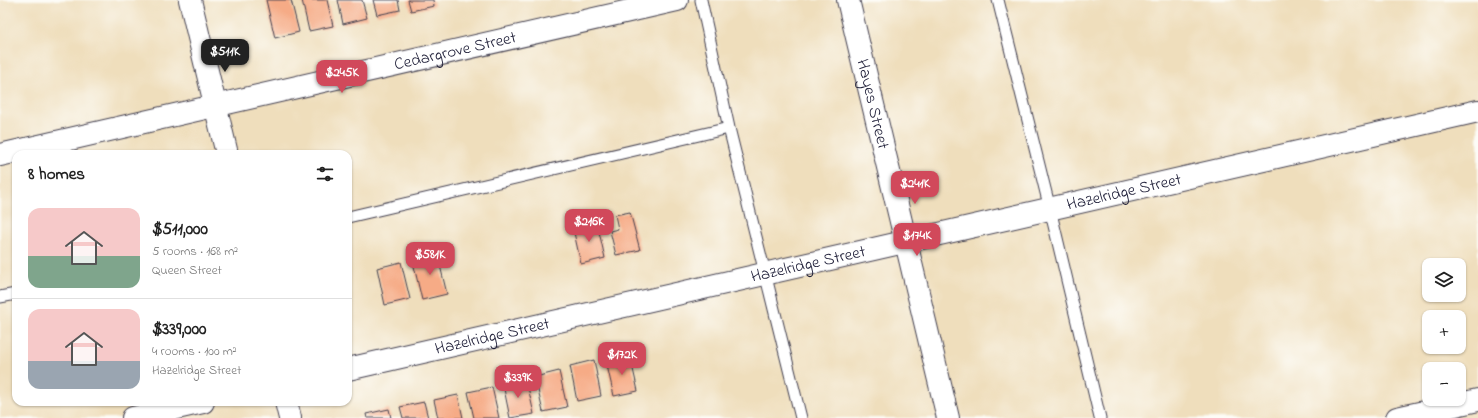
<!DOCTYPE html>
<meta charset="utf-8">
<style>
:root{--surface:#fff;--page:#f6f6f6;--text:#222;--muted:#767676;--line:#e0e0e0;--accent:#d1495b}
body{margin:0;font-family:"Indie Flower",sans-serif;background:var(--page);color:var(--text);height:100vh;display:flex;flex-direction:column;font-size:15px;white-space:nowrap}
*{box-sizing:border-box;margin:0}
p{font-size:13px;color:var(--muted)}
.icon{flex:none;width:22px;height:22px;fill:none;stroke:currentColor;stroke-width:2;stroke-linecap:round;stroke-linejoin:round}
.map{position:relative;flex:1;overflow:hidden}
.details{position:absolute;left:12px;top:150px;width:340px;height:256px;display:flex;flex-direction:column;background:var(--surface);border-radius:12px;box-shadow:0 1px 3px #0004}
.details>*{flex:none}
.tools{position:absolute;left:1422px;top:258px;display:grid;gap:8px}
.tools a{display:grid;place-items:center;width:44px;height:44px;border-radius:8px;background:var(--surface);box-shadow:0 1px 3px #0004;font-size:20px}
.price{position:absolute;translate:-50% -34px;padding:0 9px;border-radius:8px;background:var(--accent);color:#fff;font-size:13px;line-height:26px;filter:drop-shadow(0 1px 2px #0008)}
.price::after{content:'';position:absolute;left:50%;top:24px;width:12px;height:9px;margin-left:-6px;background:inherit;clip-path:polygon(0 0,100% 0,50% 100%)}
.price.selected{background:#222;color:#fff}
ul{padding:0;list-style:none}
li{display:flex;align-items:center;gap:12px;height:100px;padding:0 16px}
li+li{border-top:1px solid var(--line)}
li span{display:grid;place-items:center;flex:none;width:112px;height:80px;border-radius:12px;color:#555}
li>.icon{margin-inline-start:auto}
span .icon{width:48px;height:48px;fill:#fffc;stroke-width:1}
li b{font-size:17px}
h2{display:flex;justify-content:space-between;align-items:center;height:48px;padding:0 16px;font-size:17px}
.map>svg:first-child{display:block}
.building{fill:#f6ab86}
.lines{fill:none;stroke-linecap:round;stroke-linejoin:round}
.service-casing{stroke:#413e4e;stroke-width:13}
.minor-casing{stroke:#413e4e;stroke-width:24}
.tertiary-casing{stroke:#413e4e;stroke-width:24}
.service{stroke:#fff;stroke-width:11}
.minor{stroke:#fff;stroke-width:22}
.tertiary{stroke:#fff;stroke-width:22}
.labels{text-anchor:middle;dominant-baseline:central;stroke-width:3.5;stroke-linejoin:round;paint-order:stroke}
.street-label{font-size:17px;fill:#22223b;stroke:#fdfcf7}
</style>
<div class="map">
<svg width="1478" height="418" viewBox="0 0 1478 418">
<rect width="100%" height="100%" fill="#fdfcf7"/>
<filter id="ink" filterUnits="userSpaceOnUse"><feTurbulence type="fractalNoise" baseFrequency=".025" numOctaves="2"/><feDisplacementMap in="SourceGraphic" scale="8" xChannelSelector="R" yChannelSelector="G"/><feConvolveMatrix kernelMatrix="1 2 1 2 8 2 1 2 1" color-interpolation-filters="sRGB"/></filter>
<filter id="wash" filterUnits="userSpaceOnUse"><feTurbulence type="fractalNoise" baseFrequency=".012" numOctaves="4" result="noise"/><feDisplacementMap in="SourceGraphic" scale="16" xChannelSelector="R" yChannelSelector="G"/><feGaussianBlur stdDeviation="0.9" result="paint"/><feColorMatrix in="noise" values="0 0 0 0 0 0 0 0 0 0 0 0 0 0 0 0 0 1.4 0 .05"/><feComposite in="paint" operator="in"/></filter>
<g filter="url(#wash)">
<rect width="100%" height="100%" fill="#efdebc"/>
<g id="blocks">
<path class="building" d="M266 0H291L299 32 275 38Z
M302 0H327L333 26 309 31Z
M338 0H362L367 18 343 24Z
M373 0H398L400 10 377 15Z
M408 0H433L434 6 411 11Z
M630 212 640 250 616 255 610 231 618 229 615 215Z
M597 223 605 258 581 264 573 228Z
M436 249 447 294 422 300 413 262 425 260 423 252Z
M401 262 410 299 385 305 377 268Z
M630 356 638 391 614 396 606 361Z
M594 360 601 396 577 401 570 366Z
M559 371 567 407 543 412 535 377Z
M526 378 534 414 510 418 503 384Z
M492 387 499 418H474L468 392Z
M458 395 463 418H438L434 400Z
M424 402 428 418H403L400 407Z
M389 409 391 418H367L366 414Z"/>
</g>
</g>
<g filter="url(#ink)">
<use href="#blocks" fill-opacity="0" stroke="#413e4e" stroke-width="1"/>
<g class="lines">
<g class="service-casing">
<path id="service" d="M701 0 729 128 801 418
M998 0 1050 209 1100 418
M348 217 729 128
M0 297 16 294"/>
</g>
<g class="minor-casing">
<g id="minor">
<path d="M190 0 227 154"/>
<path id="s1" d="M0 155 677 0"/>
<path id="s2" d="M348 369 1478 111"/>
<path d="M286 402 290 418"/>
<path d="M133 418 203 402"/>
<path d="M1397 418 1478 400"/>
</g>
</g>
<g class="tertiary-casing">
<g id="tertiary">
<path id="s3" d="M848 0 948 418"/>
</g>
</g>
<use href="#service" class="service"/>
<use href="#minor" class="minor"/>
<use href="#tertiary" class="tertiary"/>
</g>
</g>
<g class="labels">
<g class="street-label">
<text stroke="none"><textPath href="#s1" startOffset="467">Cedargrove Street</textPath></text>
<text stroke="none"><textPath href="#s3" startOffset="107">Hayes Street</textPath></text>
<text stroke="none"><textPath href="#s2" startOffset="796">Hazelridge Street</textPath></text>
<text stroke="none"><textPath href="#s2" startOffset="472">Hazelridge Street</textPath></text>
<text stroke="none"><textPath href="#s2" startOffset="148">Hazelridge Street</textPath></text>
</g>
</g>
</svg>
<div class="tools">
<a><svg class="icon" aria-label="layers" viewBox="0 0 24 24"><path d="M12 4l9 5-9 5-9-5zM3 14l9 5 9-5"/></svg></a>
<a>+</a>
<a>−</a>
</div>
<b class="price selected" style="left:225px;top:73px">$511K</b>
<b class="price" style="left:342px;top:94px">$245K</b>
<b class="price" style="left:915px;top:205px">$241K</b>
<b class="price" style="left:589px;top:243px">$216K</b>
<b class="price" style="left:917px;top:257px">$174K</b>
<b class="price" style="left:430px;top:276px">$581K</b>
<b class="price" style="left:622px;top:376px">$172K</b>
<b class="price" style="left:518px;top:399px">$339K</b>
<section class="details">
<h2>8 homes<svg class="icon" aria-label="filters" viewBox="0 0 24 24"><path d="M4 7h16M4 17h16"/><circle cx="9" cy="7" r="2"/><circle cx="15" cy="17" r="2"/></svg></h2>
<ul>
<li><span style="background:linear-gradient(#f6c9c9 60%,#7fa58c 0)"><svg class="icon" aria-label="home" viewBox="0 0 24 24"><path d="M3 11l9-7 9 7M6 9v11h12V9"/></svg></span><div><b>$511,000</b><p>5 rooms · 168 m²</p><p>Queen Street</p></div></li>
<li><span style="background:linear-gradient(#f6c9c9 65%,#9aa5b1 0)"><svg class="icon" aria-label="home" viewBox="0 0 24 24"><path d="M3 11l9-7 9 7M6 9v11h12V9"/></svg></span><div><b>$339,000</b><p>4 rooms · 100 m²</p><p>Hazelridge Street</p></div></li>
</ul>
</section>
</div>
